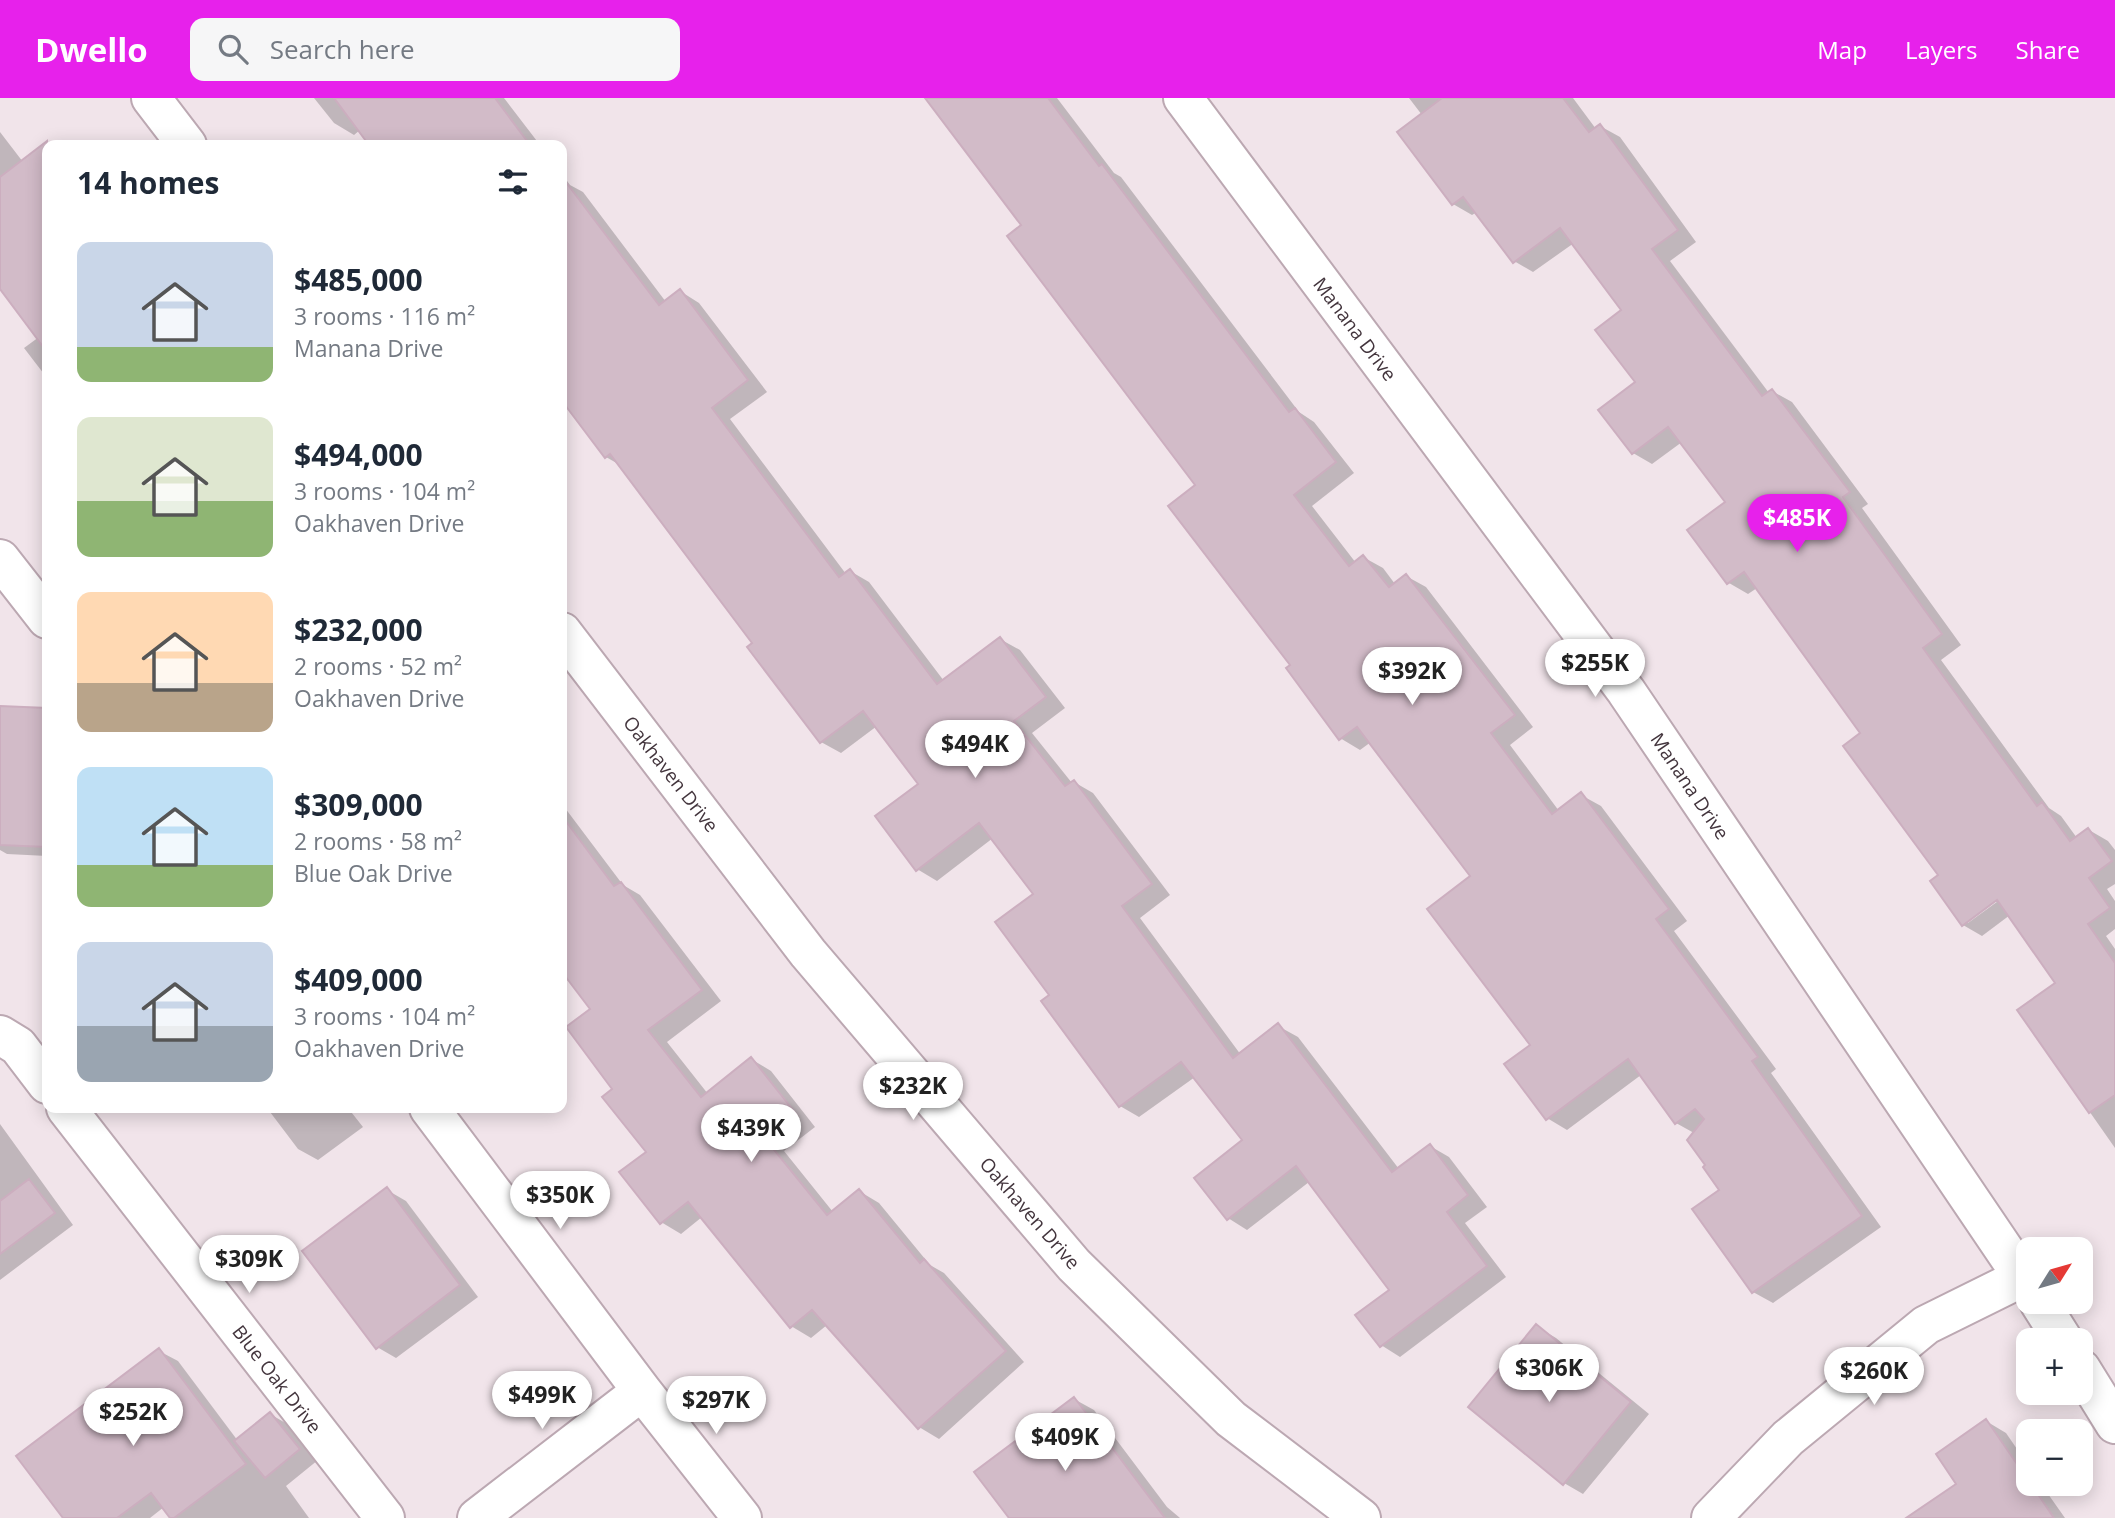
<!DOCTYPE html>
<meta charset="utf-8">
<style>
:root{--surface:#fff;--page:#f6f6f7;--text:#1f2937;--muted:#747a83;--accent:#e721eb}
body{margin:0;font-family:"Open Sans",sans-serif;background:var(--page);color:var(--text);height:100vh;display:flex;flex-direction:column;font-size:26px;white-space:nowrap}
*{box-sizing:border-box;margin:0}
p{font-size:23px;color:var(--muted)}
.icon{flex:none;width:38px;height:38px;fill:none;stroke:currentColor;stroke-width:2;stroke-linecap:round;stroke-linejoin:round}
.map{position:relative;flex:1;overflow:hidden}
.panel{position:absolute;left:42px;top:42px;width:525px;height:973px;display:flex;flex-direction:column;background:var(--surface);border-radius:14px;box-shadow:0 4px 18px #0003}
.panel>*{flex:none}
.needle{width:46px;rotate:53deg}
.fabs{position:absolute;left:2016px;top:1139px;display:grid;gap:14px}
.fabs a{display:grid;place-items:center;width:77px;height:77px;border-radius:14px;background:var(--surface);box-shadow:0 4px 18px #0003;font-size:35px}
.price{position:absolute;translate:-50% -60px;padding:0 16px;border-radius:24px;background:#fff;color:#222;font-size:23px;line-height:46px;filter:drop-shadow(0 2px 4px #0008)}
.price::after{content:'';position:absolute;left:50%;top:42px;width:21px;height:16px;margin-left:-10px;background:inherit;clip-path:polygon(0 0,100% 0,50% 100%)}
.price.selected{background:var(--accent);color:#fff}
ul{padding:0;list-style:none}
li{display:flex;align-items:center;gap:21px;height:175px;padding:0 35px}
li span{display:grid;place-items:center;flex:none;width:196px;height:140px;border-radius:14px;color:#555}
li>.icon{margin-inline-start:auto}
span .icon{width:84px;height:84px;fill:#fffc;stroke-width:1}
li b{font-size:30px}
h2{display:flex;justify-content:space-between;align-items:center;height:84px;padding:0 35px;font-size:30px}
header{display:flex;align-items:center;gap:42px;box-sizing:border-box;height:98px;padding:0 35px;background:var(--accent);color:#fff}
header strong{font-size:33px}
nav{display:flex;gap:38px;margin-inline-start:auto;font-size:24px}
.search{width:490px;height:63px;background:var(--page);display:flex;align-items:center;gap:18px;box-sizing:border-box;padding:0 24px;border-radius:14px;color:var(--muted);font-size:26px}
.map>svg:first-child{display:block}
.shadow{fill:#0003;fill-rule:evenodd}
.building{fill:#d2bbc8;stroke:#ccaebf;stroke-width:2}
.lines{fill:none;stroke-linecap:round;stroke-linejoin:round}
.minor-casing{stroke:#bca8b2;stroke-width:42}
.minor{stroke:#fff;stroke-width:38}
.labels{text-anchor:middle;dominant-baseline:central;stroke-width:7;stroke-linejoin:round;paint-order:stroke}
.street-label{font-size:19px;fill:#43353d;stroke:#fff}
</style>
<header>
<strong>Dwello</strong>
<div class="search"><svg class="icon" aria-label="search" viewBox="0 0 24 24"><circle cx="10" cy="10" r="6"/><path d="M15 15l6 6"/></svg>Search here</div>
<nav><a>Map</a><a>Layers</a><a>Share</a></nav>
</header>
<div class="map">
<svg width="2115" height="1420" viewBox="0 0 2115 1420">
<rect width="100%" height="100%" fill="#f1e4ea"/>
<path class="shadow" d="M314 0H504L540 47H372L360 32 354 37 334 25Z
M927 0H1057L1114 75 1121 79 1299 314 1314 324 1354 375 1312 408 1356 465 1363 459 1383 470 1395 486 1406 478 1426 489 1533 629 1510 647 1559 713 1581 697 1601 708 1687 823 1674 833 1776 971 1771 975 1881 1129 1773 1205 1753 1194 1694 1112 1722 1092 1708 1067 1694 1035 1676 1025 1641 977 1567 1032 1547 1020 1532 947 1472 779 1371 644 1360 652 1340 640 1293 567 1198 388 1023 127Z
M1409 0H1573L1596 31 1600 28 1620 39 1696 144 1670 163 1769 295 1772 293 1792 304 1868 406 1862 410 1961 547 1941 562 2049 710 2061 718 2077 740 2089 732 2108 743 2115 752V786L2107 791 2115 803V831L2106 838 2115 851V1050L2019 913 2058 885 2010 817 1982 838 1963 827 1940 778 1863 636 1757 490 1748 496 1729 485 1689 432 1727 404 1682 344 1652 366 1633 355 1637 284 1623 213 1574 145 1533 174 1514 163 1477 114 1472 117 1453 106 1422 17ZM2003 795 2005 798 1968 825V821Z
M0 34 23 64 37 53 47 59V280L24 250 39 239 0 188Z
M562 76 570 87 583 94 666 204 680 193 699 205 767 294 730 321 846 476 850 473 869 484 944 583 1000 541 1020 552 1065 610 1032 635 1072 685 1074 684 1093 695 1170 797 1140 820 1241 957 1278 928 1298 939 1399 1071 1430 1048 1449 1059 1487 1109 1465 1125 1506 1179 1400 1259 1381 1247 1391 1192 1309 1084 1247 1132 1228 1120 1244 1043 1195 979 1139 1019 1120 1008 1052 897 1035 796 993 740 937 783 917 771 921 687 877 628 841 655 821 644 750 549 754 545 620 367 606 359 562 300Z
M0 610 47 612V758L7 756 0 752Z
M562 706 623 787 640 797 721 903 667 944 708 996 751 961 771 973 815 1029 784 1053 833 1114 859 1093 879 1105 930 1167 944 1175 1024 1264 939 1341 919 1329 827 1227 811 1240 791 1228 702 1119 681 1136 661 1124 648 1054 615 991 592 911 562 871Z
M267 1010H348L363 1029 318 1062 298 1051Z
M0 1026 73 1127 0 1182Z
M387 1092 406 1103 478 1199 396 1260 377 1249Z
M1536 1228 1556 1240 1649 1316 1583 1396 1564 1385Z
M159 1253 178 1263 238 1343 270 1316 289 1327 318 1362 286 1388 309 1420H172L164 1409 150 1420H65Z
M1074 1301 1094 1312 1167 1409 1180 1420H1011Z
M1986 1323 2006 1335 2028 1367V1386H2041L2065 1420H1909L1959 1386Z"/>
<path class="building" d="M334 0H495L530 47H369Z
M925 0H1048L1099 68 1102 66 1289 314 1295 310 1336 364 1294 397 1349 468 1363 457 1389 489 1406 476 1515 617 1491 635 1552 716 1581 694 1669 811 1656 821 1758 959 1752 963 1862 1118 1752 1195 1692 1111 1719 1092 1703 1069 1705 1067 1687 1042 1704 1021 1695 1011 1675 1026 1628 961 1546 1022 1504 966 1530 947 1427 811 1470 778 1357 629 1339 642 1286 570 1290 567 1168 408 1195 387 1007 138 1021 127Z
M1442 0H1563L1589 34 1600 26 1678 132 1652 151 1762 298 1772 291 1850 394 1843 399 1942 536 1923 550 2037 708 2042 704 2070 743 2088 730 2112 763 2089 780 2110 810 2088 826 2115 865V997L2089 1015 2017 912 2055 885 1997 802 1962 828 1930 783 1938 777 1843 648 1860 635 1744 474 1727 486 1687 432 1725 404 1668 329 1632 356 1598 312 1635 284 1595 232 1621 212 1560 130 1513 165 1463 99 1452 107 1397 34Z
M47 43V254L0 191V79Z
M562 79 659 207 680 191 748 282 712 310 839 479 850 471 937 586 1000 539 1046 599 1014 623 1065 688 1074 682 1152 786 1122 808 1233 960 1278 925 1392 1074 1430 1046 1468 1097 1447 1114 1487 1168 1380 1249 1355 1217 1389 1192 1296 1068 1227 1122 1194 1080 1242 1042 1181 964 1119 1009 1041 903 1049 897 995 824 1033 796 979 725 916 773 875 718 918 686 863 613 820 645 747 549 752 545 610 356 605 360 562 303Z
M0 608 47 610V749L0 747Z
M562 718 614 788 621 784 702 892 648 932 701 999 751 959 797 1017 766 1042 827 1117 859 1091 920 1165 924 1161 1006 1253 918 1331 812 1212 790 1230 688 1104 660 1126 619 1074 646 1054 602 999 612 991 566 929 590 911 562 874Z
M29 1081 55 1115 0 1156V1103Z
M387 1089 460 1187 376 1251 302 1153Z
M1536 1226 1631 1304 1563 1387 1468 1309Z
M159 1250 246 1366 174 1420H170L151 1395 117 1420H63L16 1358Z
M1074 1299 1165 1420H1009L974 1374Z
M270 1314 300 1351 265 1380 234 1343Z
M1986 1321 2028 1382V1386H2031L2054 1420H1906L1956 1386 1936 1356Z"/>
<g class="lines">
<g class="minor-casing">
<path id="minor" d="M151 0 187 47
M1183 0 1626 593 2028 1187
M0 461 47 521
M562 534 808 855 1074 1167 1231 1321 1361 1420
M0 937 18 948 47 986
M66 1010 385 1420
M429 1010 642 1293 742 1420
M2039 1204 2063 1242
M2081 1271 2115 1326
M477 1420 642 1293
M1711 1420 1788 1340 1926 1227 2023 1179"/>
</g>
<use href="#minor" class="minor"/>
</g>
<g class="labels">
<g class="street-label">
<text transform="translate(1355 231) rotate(53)">Manana Drive</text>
<text transform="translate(671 676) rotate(52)">Oakhaven Drive</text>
<text transform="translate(1690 688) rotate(56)">Manana Drive</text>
<text transform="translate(1030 1115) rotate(49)">Oakhaven Drive</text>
<text transform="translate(277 1281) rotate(52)">Blue Oak Drive</text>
</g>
</g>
</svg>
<div class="fabs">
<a><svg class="needle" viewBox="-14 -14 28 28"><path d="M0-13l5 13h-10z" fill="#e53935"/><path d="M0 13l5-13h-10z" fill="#747a83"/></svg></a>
<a>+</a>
<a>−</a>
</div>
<b class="price selected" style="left:1797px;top:456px">$485K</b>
<b class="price" style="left:1595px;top:601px">$255K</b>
<b class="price" style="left:1412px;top:609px">$392K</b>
<b class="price" style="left:975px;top:682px">$494K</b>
<b class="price" style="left:913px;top:1024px">$232K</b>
<b class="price" style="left:751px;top:1066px">$439K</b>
<b class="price" style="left:560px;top:1133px">$350K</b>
<b class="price" style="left:249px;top:1197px">$309K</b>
<b class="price" style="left:1549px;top:1306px">$306K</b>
<b class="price" style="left:1874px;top:1309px">$260K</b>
<b class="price" style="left:542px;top:1333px">$499K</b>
<b class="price" style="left:716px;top:1338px">$297K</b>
<b class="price" style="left:133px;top:1350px">$252K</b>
<b class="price" style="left:1065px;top:1375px">$409K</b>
<section class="panel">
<h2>14 homes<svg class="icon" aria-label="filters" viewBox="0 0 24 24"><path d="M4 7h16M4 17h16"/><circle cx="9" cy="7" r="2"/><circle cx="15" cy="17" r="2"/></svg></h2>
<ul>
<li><span style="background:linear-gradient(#c9d6e8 75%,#8fb573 0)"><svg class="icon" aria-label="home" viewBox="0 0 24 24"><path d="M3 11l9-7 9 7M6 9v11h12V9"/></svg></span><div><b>$485,000</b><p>3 rooms · 116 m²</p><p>Manana Drive</p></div></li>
<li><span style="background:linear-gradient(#dfe7d0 60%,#8fb573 0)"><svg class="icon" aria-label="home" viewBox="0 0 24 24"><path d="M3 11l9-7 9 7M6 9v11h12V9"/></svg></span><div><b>$494,000</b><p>3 rooms · 104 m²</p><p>Oakhaven Drive</p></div></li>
<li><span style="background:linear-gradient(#ffd9b3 65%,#b9a48a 0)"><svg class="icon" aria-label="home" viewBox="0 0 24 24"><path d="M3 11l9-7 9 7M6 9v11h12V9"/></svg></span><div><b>$232,000</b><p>2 rooms · 52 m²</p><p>Oakhaven Drive</p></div></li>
<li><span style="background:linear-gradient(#bfe0f5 70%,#8fb573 0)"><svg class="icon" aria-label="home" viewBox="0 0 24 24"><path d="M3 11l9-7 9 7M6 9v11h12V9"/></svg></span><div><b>$309,000</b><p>2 rooms · 58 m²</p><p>Blue Oak Drive</p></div></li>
<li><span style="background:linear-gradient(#c9d6e8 60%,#9aa5b1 0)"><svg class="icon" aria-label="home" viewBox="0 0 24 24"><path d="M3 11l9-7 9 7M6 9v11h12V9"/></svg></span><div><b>$409,000</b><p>3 rooms · 104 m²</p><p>Oakhaven Drive</p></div></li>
</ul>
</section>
</div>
